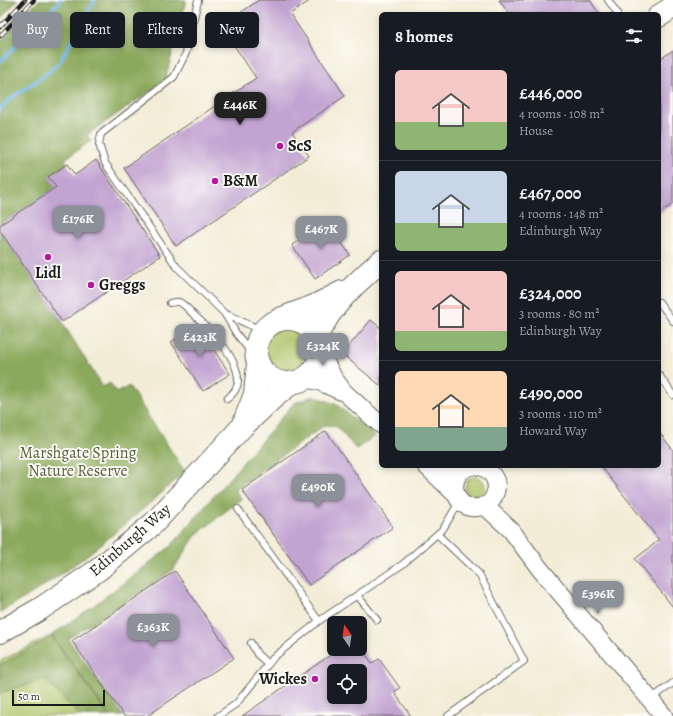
<!DOCTYPE html>
<meta charset="utf-8">
<style>
:root{--surface:#171b24;--page:#20242c;--text:#f1f3f6;--muted:#9ea1a6;--line:#363941;--accent:#8c9099}
body{margin:0;font-family:Alegreya,serif;background:var(--page);color:var(--text);height:100vh;display:flex;flex-direction:column;font-size:15px;white-space:nowrap}
*{box-sizing:border-box;margin:0}
p{font-size:13px;color:var(--muted)}
.icon{flex:none;width:22px;height:22px;fill:none;stroke:currentColor;stroke-width:2;stroke-linecap:round;stroke-linejoin:round}
.map{position:relative;flex:1;overflow:hidden}
.panel{position:absolute;left:379px;top:12px;width:282px;height:456px;display:flex;flex-direction:column;background:var(--surface);border-radius:6px;box-shadow:0 2px 6px #0003}
.panel>*{flex:none}
.guide{position:absolute;left:12px;top:12px;width:307px;height:36px;display:flex;gap:8px}
.needle{width:26px;rotate:347deg}
.tools{position:absolute;left:327px;top:616px;display:grid;gap:8px}
.tools a{display:grid;place-items:center;width:40px;height:40px;border-radius:6px;background:var(--surface);box-shadow:0 2px 6px #0003;font-size:20px}
.scale{position:absolute;left:12px;bottom:10px;width:93px;box-sizing:border-box;padding-left:4px;border:2px solid #1c1c1c;border-top:0;font-size:11px;line-height:14px;white-space:nowrap;color:#1c1c1c;-webkit-text-stroke:3px #fdfcf7;paint-order:stroke}
.price{position:absolute;translate:-50% -34px;padding:0 9px;border-radius:8px;background:var(--accent);color:#fff;font-size:13px;line-height:26px;filter:drop-shadow(0 1px 2px #0008)}
.price::after{content:'';position:absolute;left:50%;top:24px;width:12px;height:9px;margin-left:-6px;background:inherit;clip-path:polygon(0 0,100% 0,50% 100%)}
.price.selected{background:#222;color:#fff}
ul{padding:0;list-style:none}
li{display:flex;align-items:center;gap:12px;height:100px;padding:0 16px}
li+li{border-top:1px solid var(--line)}
li span{display:grid;place-items:center;flex:none;width:112px;height:80px;border-radius:6px;color:#555}
li>.icon{margin-inline-start:auto}
span .icon{width:48px;height:48px;fill:#fffc;stroke-width:1}
li b{font-size:17px}
h2{display:flex;justify-content:space-between;align-items:center;height:48px;padding:0 16px;font-size:17px}
.tag{padding:0 14px;border-radius:6px;background:var(--surface);box-shadow:0 2px 6px #0003;font-size:14px;line-height:36px}
.tag.selected{background:var(--accent);color:#fff}
.map>svg:first-child{display:block}
.green{fill:#afc367;stroke:#667042}
.forest{fill:#8ba95c;stroke:#54623c}
.lines{fill:none;stroke-linecap:round;stroke-linejoin:round}
.stream{stroke:#6eb6e6;stroke-width:3.5}
.building{fill:#c2a4d2;fill-rule:evenodd}
.lane-casing{stroke:#67655e;stroke-width:8}
.secondary-casing{stroke:#67655e;stroke-width:19}
.highway-casing{stroke:#67655e;stroke-width:24}
.lane{stroke:#fff;stroke-width:6}
.secondary{stroke:#fff;stroke-width:17}
.highway{stroke:#fff;stroke-width:22}
.rail-casing{stroke:#1c1c1c;stroke-width:4.5}
.rail{stroke:#fdfcf7;stroke-width:3;stroke-dasharray:9;stroke-linecap:butt}
.poi-dot{fill:#b5179e;stroke:#fdfcf7;stroke-width:1.5}
.labels{text-anchor:middle;dominant-baseline:central;stroke-width:3.5;stroke-linejoin:round;paint-order:stroke}
.poi-label{font-size:16px;font-weight:bold;fill:#1c1c1c;stroke:#fdfcf7;text-anchor:start}
.park-label{font-size:16px;fill:#575f3a;stroke:#fdfcf7}
.street-label{font-size:16px;fill:#1c1c1c;stroke:#fdfcf7}
</style>
<div class="map">
<svg width="673" height="716" viewBox="0 0 673 716">
<rect width="100%" height="100%" fill="#fdfcf7"/>
<filter id="ink" filterUnits="userSpaceOnUse"><feTurbulence type="fractalNoise" baseFrequency=".025" numOctaves="2"/><feDisplacementMap in="SourceGraphic" scale="8" xChannelSelector="R" yChannelSelector="G"/><feConvolveMatrix kernelMatrix="1 2 1 2 8 2 1 2 1" color-interpolation-filters="sRGB"/></filter>
<filter id="wash" filterUnits="userSpaceOnUse"><feTurbulence type="fractalNoise" baseFrequency=".012" numOctaves="4" result="noise"/><feDisplacementMap in="SourceGraphic" scale="16" xChannelSelector="R" yChannelSelector="G"/><feGaussianBlur stdDeviation="0.9" result="paint"/><feColorMatrix in="noise" values="0 0 0 0 0 0 0 0 0 0 0 0 0 0 0 0 0 1.4 0 .05"/><feComposite in="paint" operator="in"/></filter>
<g filter="url(#wash)">
<rect width="100%" height="100%" fill="#f3edd8"/>
<path class="green" d="M264 350a24 24 0 1 1 48 0a24 24 0 1 1-48 0Z
M465 487a10 10 0 1 1 20 0a10 10 0 1 1-20 0Z
M52 635 112 716H0V661Z"/>
<path class="forest" d="M0 0H18L0 19Z
M39 0H186L165 81 87 135 91 141 65 159 67 164 48 177 56 187 0 225V42Z
M0 231 62 322 103 387 110 383 117 393 129 386 185 472C127 524 69 575 0 612Z
M314 396 336 404 375 436 356 449 336 426 325 425 235 489 241 499 196 535 173 570 68 639 123 716H110L52 635 96 604 171 546 294 403Z
M52 637 109 716H80L45 679 0 693V665Z"/>
<g class="lines">
<path class="stream" d="M0 62 61 0
M0 110 10 99 44 76 59 63 95 0"/>
</g>
<g id="blocks">
<path class="building" d="M259 0H311L290 14 345 96 292 132 309 156 176 246 124 168 256 78 221 26Z
M499 0H590L599 14H509Z
M673 50V204L659 213V60Z
M96 160 160 256 62 322 0 231V225L56 187 48 177 67 164 75 175Z
M327 221 350 255 315 279 292 245Z
M371 320 381 328V386L342 354Z
M197 325 230 374 203 391 171 342Z
M326 431 393 527 309 585 242 490Z
M659 432 673 450V607L635 559 659 540 601 466H659Z
M175 571 234 658 147 716H124L72 641Z
M339 649H362L372 663 379 659 400 688 394 692 411 716H242ZM334 671H360V697H334Z"/>
</g>
</g>
<g filter="url(#ink)">
<use href="#blocks" fill-opacity="0" stroke="#67655e" stroke-width="1"/>
<g class="lines">
<g class="lane-casing">
<path id="lane" d="M198 0 186 53 174 77 101 134 99 144 105 163 177 267 224 313 236 333 256 359
M608 0 617 13
M659 302 673 321
M170 303C172 303 176 301 179 302 184 304 189 310 193 314 209 328 236 355 238 378 239 387 234 393 227 399
M226 314 254 327 267 326
M659 375 673 395
M238 509 319 621
M437 534 479 574 524 661 448 716
M357 595 377 620
M251 643 257 654 268 664
M651 699 673 683
M218 716 236 704 274 657 319 621 403 564 443 529 459 502"/>
</g>
<g class="secondary-casing">
<path id="secondary" d="M320 351 333 377 344 392 381 425
M299 381C320 377 325 386 343 392
M426 466 455 494
M443 466 459 474
M473 466C443 471 453 514 480 507 486 506 492 502 494 496 501 482 491 468 477 466
M485 506 511 530 540 569 664 716"/>
</g>
<g class="highway-casing">
<path id="highway" d="M659 16 673 7
M256 351a32 32 0 1 1 64 0a32 32 0 1 1-64 0Z
M280 319 314 306 342 292
M317 336C331 305 356 283 381 261
M245 420 255 394 258 364
M0 632 40 609 98 570 154 523 242 427 273 398 293 382"/>
</g>
<use href="#lane" class="lane"/>
<use href="#secondary" class="secondary"/>
<use href="#highway" class="highway"/>
<g class="rail-casing">
<path id="rail" d="M0 27 25 0
M0 36 34 0"/>
</g>
<use href="#rail" class="rail"/>
</g>
</g>
<g class="poi-dot">
<circle cx="280" cy="146" r="4"/>
<circle cx="215" cy="181" r="4"/>
<circle cx="48" cy="257" r="4"/>
<circle cx="91" cy="285" r="4"/>
<circle cx="315" cy="679" r="4"/>
</g>
<g class="labels">
<g class="poi-label">
<text x="288" y="146">ScS</text>
<text x="223" y="181">B&amp;M</text>
<text x="48" y="273" text-anchor="middle">Lidl</text>
<text x="99" y="285">Greggs</text>
<text x="307" y="679" text-anchor="end">Wickes</text>
</g>
<g class="park-label">
<text x="78" y="453">Marshgate Spring<tspan x="78" dy="18">Nature Reserve</tspan></text>
</g>
<g class="street-label">
<text transform="translate(130 540) rotate(-41)">Edinburgh Way</text>
</g>
</g>
</svg>
<div class="tools">
<a><svg class="needle" viewBox="-14 -14 28 28"><path d="M0-13l5 13h-10z" fill="#e53935"/><path d="M0 13l5-13h-10z" fill="#9ea1a6"/></svg></a>
<a><svg class="icon" aria-label="locate" viewBox="0 0 24 24"><circle cx="12" cy="12" r="6"/><path d="M12 2v4M12 18v4M2 12h4M18 12h4"/></svg></a>
</div>
<div class="scale">50 m</div>
<b class="price selected" style="left:240px;top:126px">£446K</b>
<b class="price" style="left:78px;top:240px">£176K</b>
<b class="price" style="left:321px;top:250px">£467K</b>
<b class="price" style="left:200px;top:358px">£423K</b>
<b class="price" style="left:323px;top:367px">£324K</b>
<b class="price" style="left:318px;top:508px">£490K</b>
<b class="price" style="left:598px;top:615px">£396K</b>
<b class="price" style="left:153px;top:648px">£363K</b>
<div class="guide">
<a class="tag selected">Buy</a>
<a class="tag">Rent</a>
<a class="tag">Filters</a>
<a class="tag">New</a>
</div>
<section class="panel">
<h2>8 homes<svg class="icon" aria-label="filters" viewBox="0 0 24 24"><path d="M4 7h16M4 17h16"/><circle cx="9" cy="7" r="2"/><circle cx="15" cy="17" r="2"/></svg></h2>
<ul>
<li><span style="background:linear-gradient(#f6c9c9 65%,#8fb573 0)"><svg class="icon" aria-label="home" viewBox="0 0 24 24"><path d="M3 11l9-7 9 7M6 9v11h12V9"/></svg></span><div><b>£446,000</b><p>4 rooms · 108 m²</p><p>House</p></div></li>
<li><span style="background:linear-gradient(#c9d6e8 65%,#8fb573 0)"><svg class="icon" aria-label="home" viewBox="0 0 24 24"><path d="M3 11l9-7 9 7M6 9v11h12V9"/></svg></span><div><b>£467,000</b><p>4 rooms · 148 m²</p><p>Edinburgh Way</p></div></li>
<li><span style="background:linear-gradient(#f6c9c9 75%,#8fb573 0)"><svg class="icon" aria-label="home" viewBox="0 0 24 24"><path d="M3 11l9-7 9 7M6 9v11h12V9"/></svg></span><div><b>£324,000</b><p>3 rooms · 80 m²</p><p>Edinburgh Way</p></div></li>
<li><span style="background:linear-gradient(#ffd9b3 70%,#7fa58c 0)"><svg class="icon" aria-label="home" viewBox="0 0 24 24"><path d="M3 11l9-7 9 7M6 9v11h12V9"/></svg></span><div><b>£490,000</b><p>3 rooms · 110 m²</p><p>Howard Way</p></div></li>
</ul>
</section>
</div>
